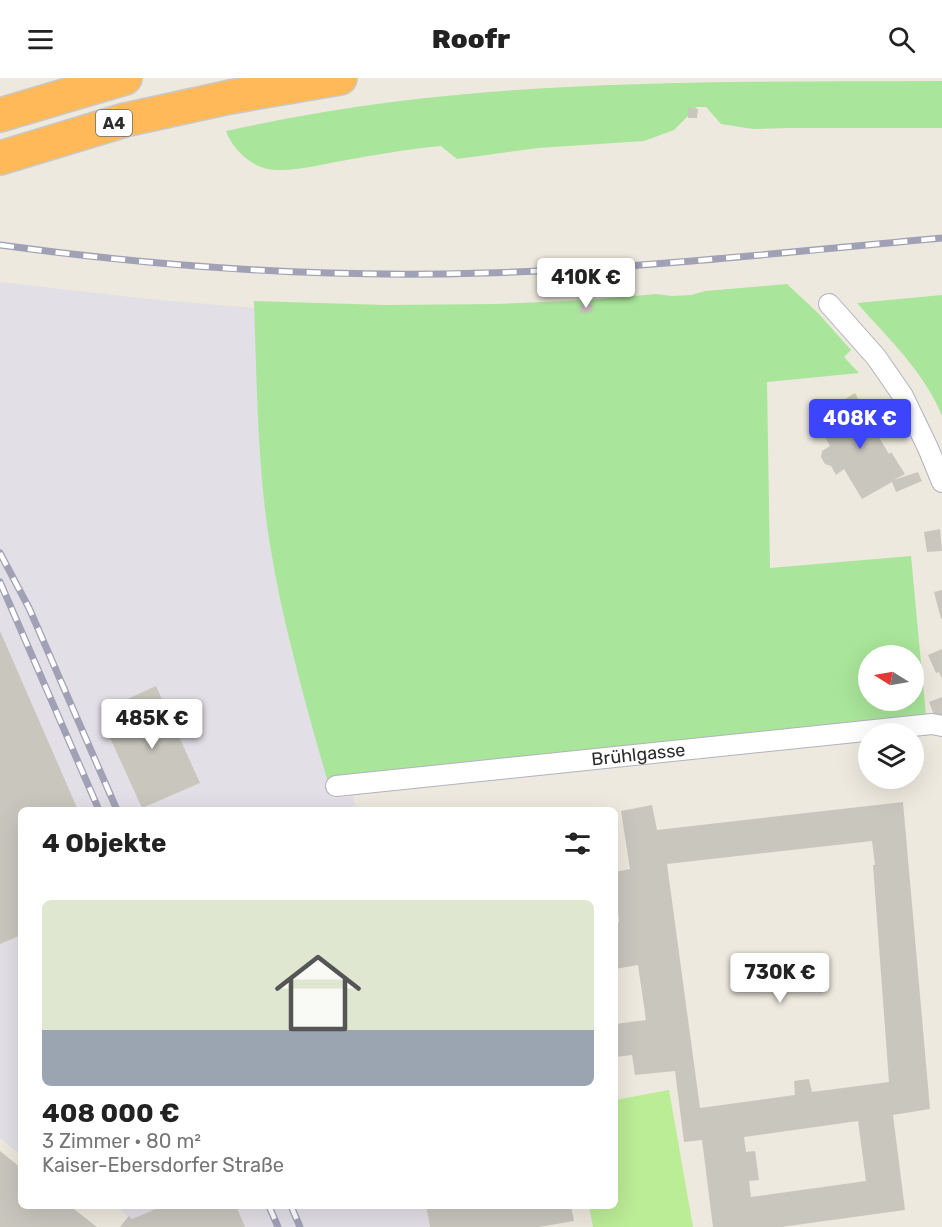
<!DOCTYPE html>
<html lang="de">
<meta charset="utf-8">
<style>
:root{--surface:#fff;--page:#f2f2f2;--text:#222;--muted:#767676;--accent:#3d45fc}
body{margin:0;font-family:Rubik,sans-serif;background:var(--page);color:var(--text);height:100vh;display:flex;flex-direction:column;font-size:22px;white-space:nowrap}
*{box-sizing:border-box;margin:0}
p{font-size:20px;color:var(--muted)}
.icon{flex:none;width:33px;height:33px;fill:none;stroke:currentColor;stroke-width:2;stroke-linecap:round;stroke-linejoin:round}
.map{position:relative;flex:1;overflow:hidden}
.drawer{position:absolute;left:18px;top:729px;width:600px;height:402px;display:flex;flex-direction:column;background:var(--surface);border-radius:9px;box-shadow:0 6px 24px #0002}
.drawer>*{flex:none}
.needle{width:39px;rotate:281deg}
.controls{position:absolute;left:858px;top:567px;display:grid;gap:12px}
.controls a{display:grid;place-items:center;width:66px;height:66px;border-radius:50%;background:var(--surface);box-shadow:0 6px 24px #0002;font-size:30px}
.price{position:absolute;translate:-50% -51px;padding:0 14px;border-radius:6px;background:#fff;color:#222;font-size:20px;line-height:39px;filter:drop-shadow(0 2px 3px #0008)}
.price::after{content:'';position:absolute;left:50%;top:36px;width:18px;height:14px;margin-left:-9px;background:inherit;clip-path:polygon(0 0,100% 0,50% 100%)}
.price.active{background:var(--accent);color:#fff}
ul{padding:0;list-style:none}
li{display:grid;align-content:center;gap:12px;height:318px;padding:0 24px}
li span{display:grid;place-items:center;height:186px;border-radius:9px;color:#555}
li>.icon{margin-inline-start:auto}
span .icon{width:108px;height:108px;fill:#fffc;stroke-width:1}
li b{font-size:26px}
h2{display:flex;justify-content:space-between;align-items:center;height:72px;padding:0 24px;font-size:26px}
header{display:flex;justify-content:space-between;align-items:center;height:78px;padding:0 24px;background:var(--surface);font-size:27px;font-weight:800}
.map>svg:first-child{display:block}
.industrial{fill:#e2dfe6}
.green{fill:#a9e59a;fill-rule:evenodd}
.pitch{fill:#bbec96}
.building{fill:#c9c6be;fill-rule:evenodd}
.lines{fill:none;stroke-linecap:round;stroke-linejoin:round}
.street-casing{stroke:#b2b2c0;stroke-width:22}
.highway-casing{stroke:#c8c8c8;stroke-width:36}
.street{stroke:#fff;stroke-width:20}
.highway{stroke:#ffb958;stroke-width:33}
.rail-casing{stroke:#a1a1b6;stroke-width:7}
.rail{stroke:#fff;stroke-width:4.5;stroke-dasharray:14;stroke-linecap:butt}
.labels{text-anchor:middle;dominant-baseline:central;stroke-width:4.5;stroke-linejoin:round;paint-order:stroke}
.shield{fill:#fff;stroke:#6b6b6b;stroke-width:1.5}
.shield-label{font-size:16px;font-weight:bold;fill:#2c2c2c}
.street-label{font-size:18px;fill:#2c2c2c;stroke:#fff}
</style>
<header><svg class="icon" aria-label="menu" viewBox="0 0 24 24"><path d="M4 6h16M4 12h16M4 18h16"/></svg>Roofr<svg class="icon" aria-label="search" viewBox="0 0 24 24"><circle cx="10" cy="10" r="6"/><path d="M15 15l6 6"/></svg></header>
<div class="map">
<svg width="942" height="1149" viewBox="0 0 942 1149">
<rect width="100%" height="100%" fill="#eee9de"/>
<path class="industrial" d="M0 204 148 221 255 230 260 378 270 467 292 575 333 720 353 718 356 732H21V1077L0 1060Z
M116 1128H426L430 1149H120L128 1138Z"/>
<path class="green" d="M942 3V50H788L753 51 721 46 706 29H697L674 52 644 63 538 70 457 81 441 68C407 71 374 77 341 83 320 87 288 95 268 91 250 88 231 69 226 53 281 41 336 31 392 24 574 1 759 4 942 3Z
M787 206 818 235 851 272 844 279 859 295 767 304 770 490 911 478 926 638 327 701C305 624 283 547 270 467 257 387 257 304 254 223L385 227 496 226 589 222 656 216 672 218 691 217 705 213ZM868 578H914V622H868Z
M942 217V338C926 296 887 259 857 225Z"/>
<path class="pitch" d="M669 1012 693 1149H593L589 1128H615V1022Z"/>
<path class="building" d="M688 30 698 31 697 40H688Z
M592 226 593 234 580 235V227Z
M855 315 866 335 865 336 889 376 891 374 905 396 894 402 918 394 922 403 896 414 892 404 862 421 844 391 836 397 831 388 825 386 821 379 822 373 830 368 814 340Z
M940 451 942 473 927 474 924 454Z
M942 512V541H941L934 514Z
M0 553 78 732H21V857L0 866Z
M942 571V601L939 594 936 595 928 577Z
M156 608 200 705 142 730 107 653 131 641 123 623Z
M942 619V639L934 637 929 624Z
M903 724 930 1031 893 1037 905 1132 781 1149H713L702 1062 684 1064 675 993 635 997 632 977 615 979V946L646 942 638 887 615 891V845L619 844 615 794 630 791 621 733 652 727 657 752ZM872 763 875 787H873L889 1004 812 1014 809 1001 794 1003 795 1017 700 1030 667 786ZM858 1043 866 1103 751 1119 749 1103 759 1102 755 1073 746 1074 744 1059Z
M0 1073 21 1090V1128H70L97 1149H0Z
M163 1128H236L245 1149H120L129 1138 132 1141Z
M426 1128H571L574 1143 539 1149H430Z"/>
<g class="lines">
<g class="street-casing">
<g id="street">
<path d="M829 226 876 279 903 318 928 370 942 404"/>
<path id="s1" d="M336 708 932 646 942 648"/>
</g>
</g>
<g class="highway-casing">
<path id="highway" d="M0 37 125 0
M0 80 125 42 230 19 340 0"/>
</g>
<use href="#street" class="street"/>
<use href="#highway" class="highway"/>
<g class="rail-casing">
<path id="rail" d="M0 167C160 189 321 200 483 195 636 191 789 174 942 160
M0 475 29 530 117 732
M0 504 99 732
M269 1128 278 1149
M291 1128 300 1149"/>
</g>
<use href="#rail" class="rail"/>
</g>
<g class="labels">
<rect class="shield" x="96" y="32" width="36" height="26" rx="4.5"/>
<g class="shield-label">
<text x="114" y="45">A4</text>
</g>
<g class="street-label">
<text stroke="none"><textPath href="#s1" startOffset="304">Brühlgasse</textPath></text>
</g>
</g>
</svg>
<div class="controls">
<a><svg class="needle" viewBox="-14 -14 28 28"><path d="M0-13l5 13h-10z" fill="#e53935"/><path d="M0 13l5-13h-10z" fill="#767676"/></svg></a>
<a><svg class="icon" aria-label="layers" viewBox="0 0 24 24"><path d="M12 4l9 5-9 5-9-5zM3 14l9 5 9-5"/></svg></a>
</div>
<b class="price" style="left:586px;top:231px">410K €</b>
<b class="price active" style="left:860px;top:372px">408K €</b>
<b class="price" style="left:152px;top:672px">485K €</b>
<b class="price" style="left:780px;top:926px">730K €</b>
<section class="drawer">
<h2>4 Objekte<svg class="icon" aria-label="filters" viewBox="0 0 24 24"><path d="M4 7h16M4 17h16"/><circle cx="9" cy="7" r="2"/><circle cx="15" cy="17" r="2"/></svg></h2>
<ul>
<li><span style="background:linear-gradient(#dfe7d0 70%,#9aa5b1 0)"><svg class="icon" aria-label="home" viewBox="0 0 24 24"><path d="M3 11l9-7 9 7M6 9v11h12V9"/></svg></span><div><b>408 000 €</b><p>3 Zimmer · 80 m²</p><p>Kaiser-Ebersdorfer Straße</p></div></li>
</ul>
</section>
</div>
